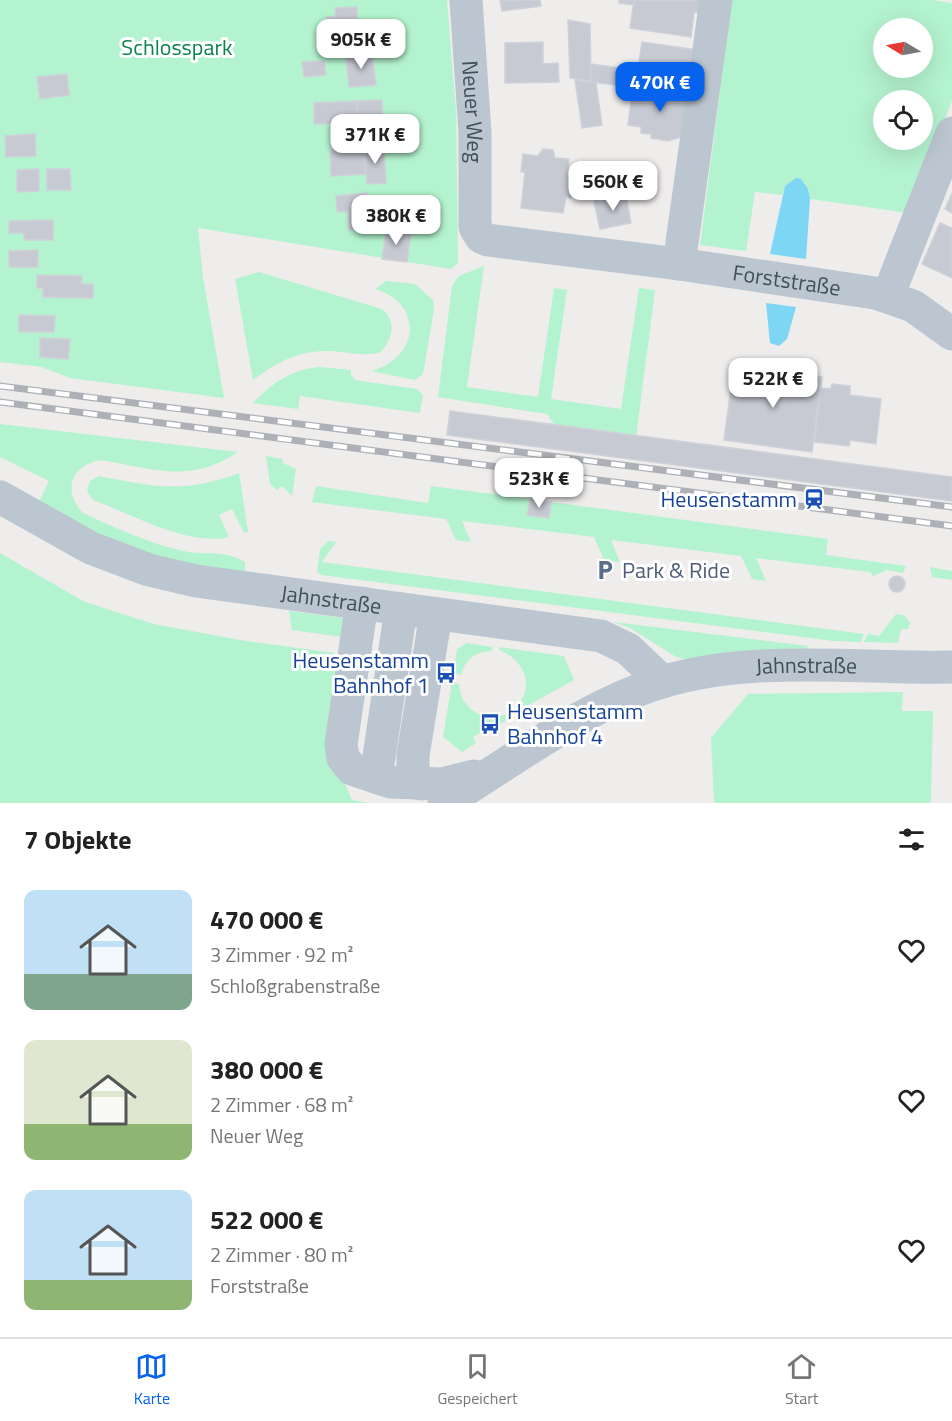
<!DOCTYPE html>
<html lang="de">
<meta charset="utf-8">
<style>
:root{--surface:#fff;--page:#f6f6f6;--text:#222;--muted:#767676;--line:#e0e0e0;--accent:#0762ee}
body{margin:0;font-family:"Titillium Web",sans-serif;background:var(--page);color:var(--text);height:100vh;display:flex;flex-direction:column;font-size:22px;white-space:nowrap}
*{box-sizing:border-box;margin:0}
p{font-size:20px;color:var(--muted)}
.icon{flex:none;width:33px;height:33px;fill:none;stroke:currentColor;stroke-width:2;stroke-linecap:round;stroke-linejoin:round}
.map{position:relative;height:803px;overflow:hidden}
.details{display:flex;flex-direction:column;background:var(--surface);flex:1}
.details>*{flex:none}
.needle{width:39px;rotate:280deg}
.buttons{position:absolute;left:873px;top:18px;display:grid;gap:12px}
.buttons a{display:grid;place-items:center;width:60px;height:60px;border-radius:50%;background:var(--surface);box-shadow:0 6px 24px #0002;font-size:30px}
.price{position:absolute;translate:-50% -51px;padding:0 14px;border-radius:12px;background:#fff;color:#222;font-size:20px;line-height:39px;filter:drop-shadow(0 2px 3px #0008)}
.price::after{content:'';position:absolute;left:50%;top:36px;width:18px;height:14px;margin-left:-9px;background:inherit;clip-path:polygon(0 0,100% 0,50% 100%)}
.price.selected{background:var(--accent);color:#fff}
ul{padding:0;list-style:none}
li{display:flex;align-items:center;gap:18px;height:150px;padding:0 24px}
li span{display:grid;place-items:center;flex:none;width:168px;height:120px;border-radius:12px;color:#555}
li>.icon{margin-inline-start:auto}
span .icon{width:72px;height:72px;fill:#fffc;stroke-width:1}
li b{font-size:26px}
h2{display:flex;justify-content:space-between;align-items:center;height:72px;padding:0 24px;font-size:26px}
.dock{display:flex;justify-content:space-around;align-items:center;height:84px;border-top:2px solid var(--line);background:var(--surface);font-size:16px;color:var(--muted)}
.dock a{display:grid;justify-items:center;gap:3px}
.dock .selected{color:var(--accent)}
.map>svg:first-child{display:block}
.green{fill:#b4f3cf;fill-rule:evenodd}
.water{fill:#7cd6f4}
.building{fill:#c7cad3;stroke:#cfd1d9;stroke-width:1.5}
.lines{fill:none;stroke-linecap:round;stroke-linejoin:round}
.minor{stroke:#bbc6d0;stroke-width:33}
.rail-casing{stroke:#adb1b7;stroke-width:7}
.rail{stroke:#fff;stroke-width:4.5;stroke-dasharray:14;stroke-linecap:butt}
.labels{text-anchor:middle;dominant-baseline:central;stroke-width:6;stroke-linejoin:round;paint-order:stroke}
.park-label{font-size:22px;fill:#0d834d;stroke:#fff}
.street-label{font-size:22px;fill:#434f5b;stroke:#fff}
.transit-label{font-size:22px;fill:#164399;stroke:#fff;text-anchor:end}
.service-label{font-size:22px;fill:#4e5e75;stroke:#fff;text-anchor:start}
</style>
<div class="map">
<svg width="952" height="803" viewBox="0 0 952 803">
<rect width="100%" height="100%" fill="#efecec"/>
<path class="green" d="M0 0H447L456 111 458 263 451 269 198 228 203 277 224 398 70 378 41 367 0 362Z
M732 0H932L952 3V100L908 213 810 199 808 189 801 179 785 186 782 195 755 192 746 251 700 245ZM884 28H922V68H884ZM884 100H922V140H884Z
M484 266 467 387 538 397 554 288 567 290 551 399 621 409 639 288 655 290 636 438 556 427 547 414 438 397 452 286 459 276Z
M259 272 382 309C397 322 393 337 381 352 364 357 348 352 330 351 299 350 277 362 253 380L235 279Z
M386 281 415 284 433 300 434 310 423 374 415 380 371 371C419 358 425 304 375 289Z
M320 367 351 370V375L355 380 417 389 423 395 420 413 300 396 298 409 253 403C272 383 292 369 320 367Z
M0 424 238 452C191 484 152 469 101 460 71 465 62 491 83 513 113 527 149 543 183 551 208 556 223 549 245 562V575L187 565 117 543 39 502 49 481 0 457Z
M266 456 283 459V463L296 469 292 496 282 486 277 490 270 484Z
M239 473 248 532 244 533 232 509 219 515 229 537C189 547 131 514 93 500L87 491 90 481 99 476C156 487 183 494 239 473Z
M316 486 428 503 431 486 530 499 527 515 549 518 551 502 828 539 826 555 906 566 903 573 887 570 873 576 870 572 756 558 766 581 752 579 741 556 611 540 620 562 604 560 594 537 462 521 471 542 456 540 446 519 312 502Z
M328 541 336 542 322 562 864 634 861 642 833 641 321 575 317 572 320 549Z
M0 553 85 602 154 624 240 640 335 653 338 660 327 744 352 800 369 803H0Z
M930 567 952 571V580L932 577Z
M289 611 344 618 349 638 292 630Z
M896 614 904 615 910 622 908 629H901L898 643 864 642 868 634 879 636Z
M614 622 808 646 807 651 692 661 676 657 630 628Z
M467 643 493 647 492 651C476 651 465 659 461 675L453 673 457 649Z
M499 647 564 656 574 680 518 711 515 708C536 687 525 660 499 650Z
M452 682 459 684C461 709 483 723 507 714L510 718 498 726 496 723 473 737 476 743 462 752 443 737Z
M903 692 902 711H933L931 803H714L711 738 748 694Z"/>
<path class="water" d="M796 178 801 179 808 189 810 199 806 259 770 254 785 186Z
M766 303 796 307 787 339 779 346 770 343Z"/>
<path class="building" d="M500 0H540L541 6 502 11Z
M619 0H634V5L619 3Z
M634 0H702L700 13 694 12 691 37 630 28Z
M357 7 358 35 341 36V41H327L326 17H336L335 8Z
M568 20 590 24 591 82 570 78Z
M543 42V64L558 63 559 82 505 83V43Z
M642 42 697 50 691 89 636 81Z
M372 53 376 85 349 87 346 56Z
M324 61 326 75 304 77 302 62Z
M591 64 626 69 624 86 591 82Z
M67 74 69 95 40 99 37 77Z
M575 80 596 83 602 125 582 128Z
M633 87 690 94 685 136 668 141 651 138V134L641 133V127L628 125Z
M382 100 383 138H358L357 101Z
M357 101 358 122 314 124V103Z
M35 134 36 156 6 157 5 136Z
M384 147 386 183 367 184 364 148Z
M364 148 366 174 331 176 330 150Z
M543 149 553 150 555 158 569 159 567 177 573 178 571 198 566 197 563 213 521 208 525 172H521L523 154 538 156Z
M39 169V191L17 192V170Z
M47 169H70L71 190H47Z
M367 193 370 228 349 230 348 211 337 212 336 196Z
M952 193V213L945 209Z
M626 195 631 223 600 229 594 201Z
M53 220V240H24V233H9V221Z
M940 223 952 228V278L922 264Z
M386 231 411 234 407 262 382 259Z
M38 250V267H9V251Z
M37 275 82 276 81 284H93V298L43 297V288H37Z
M19 315 55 316 54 332H19Z
M40 338 70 339 68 359 40 357Z
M734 365 822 377 812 452 724 440Z
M832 384 850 386V395L881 399 876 444 850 440 849 446 814 442 821 388 831 389Z
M450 411 952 477V501L447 435Z
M530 499 551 502 549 518 527 515Z
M889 584a8 8 0 1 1 16 0a8 8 0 1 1-16 0Z"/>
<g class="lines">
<g class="minor">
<path id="s1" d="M466 0 475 133V227L481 237 488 240 679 264 875 293 913 306 952 334"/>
<path d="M679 264 716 0"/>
<path d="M888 296 952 133"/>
<path id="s2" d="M0 497 91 548 149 570 196 581 601 636 628 649 663 682"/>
<path d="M362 603 341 744 343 758 352 769 391 782 442 784 474 776"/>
<path d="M376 777 401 609"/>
<path d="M421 784 413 771V755L436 614"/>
<path id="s3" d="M444 803C514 761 583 706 662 682 755 654 857 669 952 667"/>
</g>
<g class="rail-casing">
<path id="rail" d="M0 386 952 507
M0 402 952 526"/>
</g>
<use href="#rail" class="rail"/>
</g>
<defs>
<g id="station-bare" transform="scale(1.62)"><path d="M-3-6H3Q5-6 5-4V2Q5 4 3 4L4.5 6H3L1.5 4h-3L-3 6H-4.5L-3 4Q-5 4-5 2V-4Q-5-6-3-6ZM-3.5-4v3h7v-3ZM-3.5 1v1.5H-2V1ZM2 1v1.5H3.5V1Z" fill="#1a4fb4" stroke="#fff" stroke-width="2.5" paint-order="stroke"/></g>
<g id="parking-bare" transform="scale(1.62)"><path d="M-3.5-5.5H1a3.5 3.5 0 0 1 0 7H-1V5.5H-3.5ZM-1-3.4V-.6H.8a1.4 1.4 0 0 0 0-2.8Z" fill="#5c6f8a" stroke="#fff" stroke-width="2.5" paint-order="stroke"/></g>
<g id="bus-bare" transform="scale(1.62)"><path d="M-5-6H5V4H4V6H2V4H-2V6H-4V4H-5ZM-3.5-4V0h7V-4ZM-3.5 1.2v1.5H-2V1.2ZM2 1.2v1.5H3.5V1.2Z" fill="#1a4fb4" stroke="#fff" stroke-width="2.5" paint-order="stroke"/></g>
</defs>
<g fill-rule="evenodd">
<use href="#station-bare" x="814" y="499"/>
<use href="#parking-bare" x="605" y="570"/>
<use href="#bus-bare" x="446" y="673"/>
<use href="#bus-bare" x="490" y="724"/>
</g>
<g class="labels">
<g class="park-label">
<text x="177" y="47">Schlosspark</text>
</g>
<g class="street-label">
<text stroke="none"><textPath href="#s1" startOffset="112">Neuer Weg</textPath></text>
<text stroke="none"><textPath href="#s1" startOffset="548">Forststraße</textPath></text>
<text stroke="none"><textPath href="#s2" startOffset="351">Jahnstraße</textPath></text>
<text stroke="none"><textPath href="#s3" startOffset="396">Jahnstraße</textPath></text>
</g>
<g class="transit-label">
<text x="797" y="499">Heusenstamm</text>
<text x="429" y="660">Heusenstamm<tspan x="429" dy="25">Bahnhof 1</tspan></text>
<text x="507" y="711" text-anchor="start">Heusenstamm<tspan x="507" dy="25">Bahnhof 4</tspan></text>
</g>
<g class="service-label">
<text x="622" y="570">Park &amp; Ride</text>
</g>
</g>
</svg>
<div class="buttons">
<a><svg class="needle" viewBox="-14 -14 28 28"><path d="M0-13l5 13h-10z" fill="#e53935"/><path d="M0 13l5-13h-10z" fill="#767676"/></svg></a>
<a><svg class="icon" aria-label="locate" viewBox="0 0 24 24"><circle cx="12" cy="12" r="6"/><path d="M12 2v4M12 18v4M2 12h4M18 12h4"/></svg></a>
</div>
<b class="price" style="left:361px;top:70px">905K €</b>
<b class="price selected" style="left:660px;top:113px">470K €</b>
<b class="price" style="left:375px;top:165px">371K €</b>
<b class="price" style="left:613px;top:212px">560K €</b>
<b class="price" style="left:396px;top:246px">380K €</b>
<b class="price" style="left:773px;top:409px">522K €</b>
<b class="price" style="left:539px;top:509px">523K €</b>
</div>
<section class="details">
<h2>7 Objekte<svg class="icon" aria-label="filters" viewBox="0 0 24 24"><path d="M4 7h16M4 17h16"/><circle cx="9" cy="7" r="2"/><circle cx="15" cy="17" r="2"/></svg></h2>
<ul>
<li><span style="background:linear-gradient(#bfe0f5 70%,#7fa58c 0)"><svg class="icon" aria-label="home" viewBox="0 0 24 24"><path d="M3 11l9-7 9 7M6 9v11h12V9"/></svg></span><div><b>470 000 €</b><p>3 Zimmer · 92 m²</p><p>Schloßgrabenstraße</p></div><svg class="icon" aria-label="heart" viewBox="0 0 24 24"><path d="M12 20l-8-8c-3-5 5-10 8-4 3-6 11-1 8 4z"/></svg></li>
<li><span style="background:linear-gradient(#dfe7d0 70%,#8fb573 0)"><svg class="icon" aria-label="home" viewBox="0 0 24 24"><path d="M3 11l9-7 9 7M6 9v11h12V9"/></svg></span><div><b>380 000 €</b><p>2 Zimmer · 68 m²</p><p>Neuer Weg</p></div><svg class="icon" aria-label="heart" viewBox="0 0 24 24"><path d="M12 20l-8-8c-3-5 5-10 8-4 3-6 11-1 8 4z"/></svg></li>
<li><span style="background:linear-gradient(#bfe0f5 75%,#8fb573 0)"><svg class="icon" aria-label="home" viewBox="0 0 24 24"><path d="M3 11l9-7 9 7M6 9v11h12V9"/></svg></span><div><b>522 000 €</b><p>2 Zimmer · 80 m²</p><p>Forststraße</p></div><svg class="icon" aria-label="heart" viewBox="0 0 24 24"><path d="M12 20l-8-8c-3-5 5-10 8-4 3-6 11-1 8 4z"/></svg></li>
</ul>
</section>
<nav class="dock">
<a class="selected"><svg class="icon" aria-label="map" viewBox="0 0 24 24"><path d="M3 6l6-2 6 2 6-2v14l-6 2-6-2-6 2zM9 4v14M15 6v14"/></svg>Karte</a>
<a><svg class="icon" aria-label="saved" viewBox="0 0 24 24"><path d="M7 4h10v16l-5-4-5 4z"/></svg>Gespeichert</a>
<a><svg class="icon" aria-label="home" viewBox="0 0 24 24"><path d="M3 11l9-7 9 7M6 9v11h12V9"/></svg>Start</a>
</nav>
